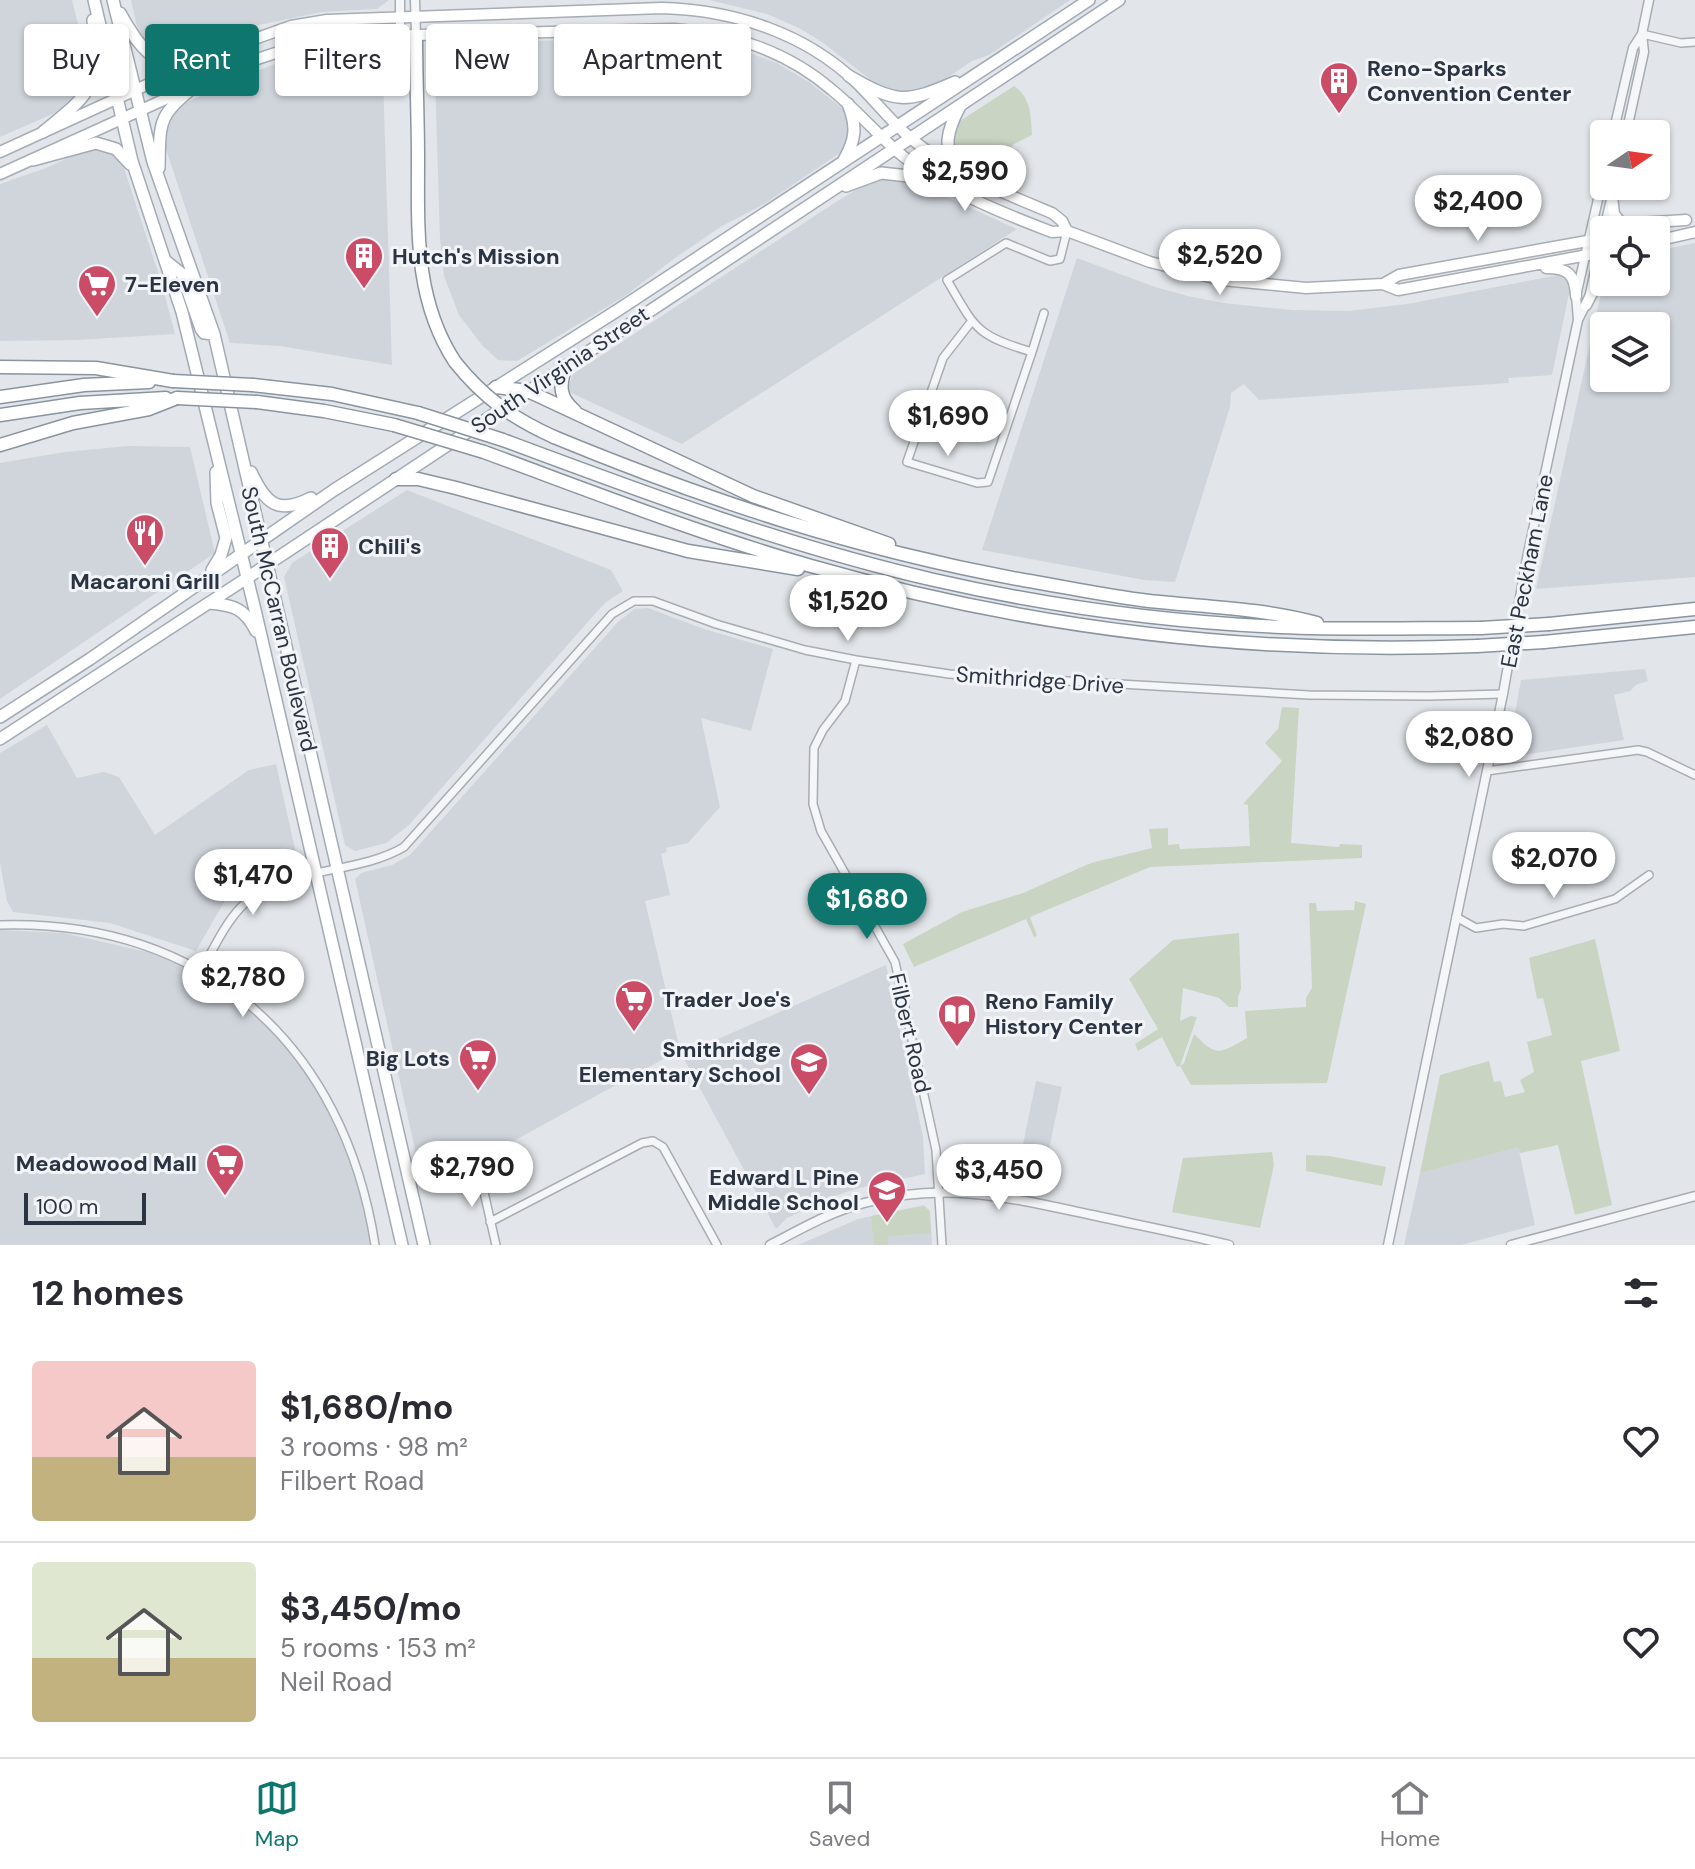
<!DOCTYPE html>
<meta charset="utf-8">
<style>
:root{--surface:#fff;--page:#f2f2f3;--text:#2b2b33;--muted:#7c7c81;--line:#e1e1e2;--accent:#0f766e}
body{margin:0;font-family:"DM Sans",sans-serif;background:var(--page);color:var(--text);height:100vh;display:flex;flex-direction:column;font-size:30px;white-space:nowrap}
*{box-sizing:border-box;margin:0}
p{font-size:26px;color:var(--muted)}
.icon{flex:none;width:44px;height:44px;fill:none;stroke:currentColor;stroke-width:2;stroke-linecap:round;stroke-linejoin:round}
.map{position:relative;height:1245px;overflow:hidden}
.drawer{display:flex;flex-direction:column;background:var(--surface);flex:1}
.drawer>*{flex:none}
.top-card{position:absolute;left:24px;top:24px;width:800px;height:72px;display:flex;gap:16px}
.needle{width:52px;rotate:77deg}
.fabs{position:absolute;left:1590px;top:120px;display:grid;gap:16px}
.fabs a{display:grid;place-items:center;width:80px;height:80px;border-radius:8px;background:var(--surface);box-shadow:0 2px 6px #0004;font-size:40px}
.scale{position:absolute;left:24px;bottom:20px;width:122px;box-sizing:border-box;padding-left:8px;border:4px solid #2b3442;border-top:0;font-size:22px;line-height:28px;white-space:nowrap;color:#2b3442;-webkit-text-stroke:6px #f2f4f7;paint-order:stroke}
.price{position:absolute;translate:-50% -68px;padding:0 18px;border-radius:28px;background:#fff;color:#222;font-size:26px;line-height:52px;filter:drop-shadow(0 2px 4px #0008)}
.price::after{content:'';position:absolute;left:50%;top:48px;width:24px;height:18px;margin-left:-12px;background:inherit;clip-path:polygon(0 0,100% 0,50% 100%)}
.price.current{background:var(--accent);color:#fff}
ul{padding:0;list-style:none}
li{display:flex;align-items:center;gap:24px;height:200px;padding:0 32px}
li+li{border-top:2px solid var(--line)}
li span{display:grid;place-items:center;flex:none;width:224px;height:160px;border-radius:8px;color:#555}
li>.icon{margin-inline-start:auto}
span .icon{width:96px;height:96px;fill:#fffc;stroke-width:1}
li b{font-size:34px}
h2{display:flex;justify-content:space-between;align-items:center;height:96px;padding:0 32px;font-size:34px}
.pill{padding:0 28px;border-radius:8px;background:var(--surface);box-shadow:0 2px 6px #0004;font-size:28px;line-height:72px}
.pill.current{background:var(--accent);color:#fff}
.dock{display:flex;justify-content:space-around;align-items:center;height:112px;border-top:2px solid var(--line);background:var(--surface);font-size:22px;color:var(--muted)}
.dock a{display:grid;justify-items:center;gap:4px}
.dock .current{color:var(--accent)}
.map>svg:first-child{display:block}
.built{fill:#d0d5dc;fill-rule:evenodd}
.green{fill:#c9d4c3}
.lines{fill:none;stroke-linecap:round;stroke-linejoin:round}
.minor-casing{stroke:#a7adb4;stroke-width:10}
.tertiary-casing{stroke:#a7adb4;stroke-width:11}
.secondary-casing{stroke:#a7adb4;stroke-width:13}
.primary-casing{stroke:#a2abb5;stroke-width:14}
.motorway-casing{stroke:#8a94a0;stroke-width:15}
.minor{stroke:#f5f6f8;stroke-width:7}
.tertiary{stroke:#f5f6f8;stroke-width:8}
.secondary{stroke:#fff;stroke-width:10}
.primary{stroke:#fff;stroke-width:11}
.motorway{stroke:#fff;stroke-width:12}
.motorway-bridge-casing{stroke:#8a94a0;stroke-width:15;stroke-linecap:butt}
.motorway-bridge{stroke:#fff;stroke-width:12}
.labels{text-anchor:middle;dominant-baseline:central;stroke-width:6;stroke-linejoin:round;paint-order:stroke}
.poi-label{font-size:22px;font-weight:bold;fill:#2b3442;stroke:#f2f4f7;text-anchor:start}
.street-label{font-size:22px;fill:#2b3442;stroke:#f2f4f7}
</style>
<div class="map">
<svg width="1695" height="1245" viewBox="0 0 1695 1245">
<rect width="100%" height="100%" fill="#e2e6ea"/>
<path class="built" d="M0 0H72L88 64 82 86 64 109 0 137Z
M131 0H389L377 9 322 12 244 28 180 55 169 57 156 53 143 43 137 27Z
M709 0H1070L989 55 972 61 941 82 909 92 890 91 876 84 822 42 799 28 767 14Z
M666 38 691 39 734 47 777 63 809 82 842 108 848 119 850 133 843 151 764 204 722 226 675 258 625 296 517 361 498 360 482 345 459 315 444 276 440 239 434 43Z
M382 45 392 365 280 346 230 343 164 143 168 118 183 104 269 66 299 56 349 47Z
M100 148 114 153 122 162 161 281 175 334 76 340 0 341V184L46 168 87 149Z
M886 179 920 185 1017 229 682 444 571 393 568 388 573 374 836 202 864 185Z
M1695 243V577L1536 589 1604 280 1656 282V251ZM1604 326H1656V378H1604Z
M1077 258 1155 287 1188 296 1223 303 1293 310 1349 311 1407 304 1558 275 1567 279 1570 289 1552 375 1508 378 1509 383 1259 400 1244 384 1231 393 1230 407 1175 582 1144 580 982 550Z
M128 446 190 447 215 553 0 699V463L65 452Z
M407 490 611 570 623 591 606 602 594 615 409 825 386 843 355 851 345 845 284 577 292 563Z
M648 608 704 629 773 649 751 731 701 718 720 807 688 843 666 848 667 852 661 854 670 895 645 901 680 1050 424 1190 355 879 361 873 392 865 410 855 618 622 634 609Z
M1645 669 1648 681 1636 685 1630 691 1614 695 1624 740 1516 756 1508 752 1521 680Z
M47 725 77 778 104 772 119 777 155 835 249 770 276 764 297 858 293 864 249 880 227 897 196 951 110 923 13 912 7 901 0 863V753Z
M0 930 64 933 164 956 226 991 248 1009 299 1060 326 1103 351 1157 372 1245H0Z
M886 965 923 1137 925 1174 855 1189 835 1196 787 1218 776 1229 682 1055Z
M1036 1081 1062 1087 1040 1192 1018 1188 1015 1183Z
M1518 1146 1535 1225 1461 1245H1404L1420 1173Z
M924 1205 930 1211 932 1245H798L858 1219Z"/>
<path class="green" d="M1014 86C1031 97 1031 116 1032 135L1014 144 1006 154 1016 164V172L961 161 953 141 958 124 963 119Z
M1282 707 1299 708 1291 843 1339 847 1340 844 1362 845V858L1150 867 1030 917 1037 936 1034 937 1026 919 914 967 903 944 962 912 1023 893 1091 863 1152 848 1149 829 1168 828V845L1179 844 1180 849 1250 846 1248 805 1243 804 1282 761 1265 743 1278 729Z
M1355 901 1366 904 1327 1083 1191 1085 1180 1066 1177 1067 1162 1037 1138 1051 1135 1044 1158 1029 1129 979 1173 940 1239 933 1241 989 1238 997V1007H1229L1219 998 1183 988 1180 1021 1191 1016 1197 1017 1180 1066 1184 1063 1194 1034C1217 1058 1220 1053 1247 1038L1245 1011 1306 1007V998L1312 988 1309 903H1316L1317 911 1354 910Z
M1595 939 1620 1051 1581 1061 1612 1205 1575 1215 1558 1145 1520 1153 1518 1147 1420 1173 1440 1075 1489 1061 1494 1082 1501 1081 1505 1097 1525 1092 1520 1080 1534 1072 1527 1042 1552 1035 1543 998 1537 999 1529 958Z
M1272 1152 1274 1165 1260 1228 1172 1212 1183 1158Z
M1306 1155 1330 1156 1386 1167 1382 1186 1306 1171Z
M924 1206 929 1211 931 1233 888 1236V1245H874L871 1216Z"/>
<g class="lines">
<g class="minor-casing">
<path id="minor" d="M1642 34 1681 43 1695 42
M1044 313 1032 352C976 335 976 330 947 280L1006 243 1050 261 1060 259 1067 231
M971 322 943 358 907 462 977 483 988 482 1032 352
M856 660 845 701 823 730 814 748 813 804 821 831 895 962 936 1150 942 1245
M1487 771 1638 750 1647 752 1695 775
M1456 917 1476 928 1503 924 1524 926 1615 899 1649 875
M0 925C205 919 344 1045 375 1245
M201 971C213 950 224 925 241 907 283 865 355 876 404 847L612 614 634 601H653L716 624 805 650 856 660 949 674 1309 695 1429 696 1503 694
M478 1166 496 1245
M490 1222 642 1143 653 1141 663 1147 717 1245"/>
</g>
<g class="tertiary-casing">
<path id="tertiary" d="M400 0V36
M415 0 416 35
M1613 134 1633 48 1642 34 1649 0
M1626 134 1644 52 1642 34
M1604 230 1614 186
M1578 320 1576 296 1604 173
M770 1245C801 1229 830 1212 864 1203 946 1181 1012 1198 1092 1215 1138 1225 1184 1234 1229 1245
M1388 1245 1503 694 1527 558 1578 320 1589 298 1604 231
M1511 1245 1695 1196"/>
</g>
<g class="secondary-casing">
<path id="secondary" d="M221 51 291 26 327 20 662 8C734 10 805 33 857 83 879 105 897 129 922 147 962 177 1006 194 1052 213L1062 221 1067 231
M0 152 199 61
M0 174 245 63 303 44 375 36 674 29C732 33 788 52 832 90 858 111 879 137 904 157 947 191 1002 213 1052 232L1067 231 1150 262 1222 280 1306 288 1383 284 1398 290 1604 252
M1612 196 1614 214 1622 224 1686 220
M1656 241 1695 232
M1546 268C1568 268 1575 274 1576 296
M1383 284 1399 275 1604 238
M1586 305 1604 270"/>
</g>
<g class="primary-casing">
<path id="primary" d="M94 0 132 161 182 312 256 614 402 1245
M113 0 153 162 214 334 424 1245
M120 13C154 74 167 69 229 48
M849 76C896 103 905 104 955 82
M43 132C95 90 98 88 93 20
M33 160 96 143 116 149 130 164
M844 160C856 139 857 126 848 104
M159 168C160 118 158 117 197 84
M958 171C942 147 947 131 960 106
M846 186 881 173 936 179
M167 262 182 274 201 329 204 333 214 334
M251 472C266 504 278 515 311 498
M212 570 221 555 226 538 217 503 216 472
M210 603C234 605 245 609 256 631
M0 717 90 659 334 490 618 310 1089 0
M0 739 247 578 1119 0"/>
</g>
<g class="motorway-casing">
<path id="motorway" d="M416 35C416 76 418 118 418 159 418 230 414 299 455 362
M566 366C559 385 559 398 575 411
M0 367 96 368 173 381
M253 385 332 394 418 413
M496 387 528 391 753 496 889 544
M0 397 84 385 149 382
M257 402 324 411 394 425
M0 415 80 403 166 398
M554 437C709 501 858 550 1023 580 1065 587 1107 596 1149 601 1204 607 1262 608 1317 623
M503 440C645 493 786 546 934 580 1048 606 1165 622 1281 627 1348 630 1415 628 1481 628
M0 445 73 423 149 409 177 398
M484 452C593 492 700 534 811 566 1027 628 1253 655 1477 646
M396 479H418L456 488 688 551 798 569
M1549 624 1695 609
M1544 642 1695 627"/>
</g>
<use href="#minor" class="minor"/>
<use href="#tertiary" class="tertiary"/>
<use href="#secondary" class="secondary"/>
<use href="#primary" class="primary"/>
<use href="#motorway" class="motorway"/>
<g class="motorway-bridge-casing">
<path id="motorway-bridge" d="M455 362C484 398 512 418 554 437
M173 381 253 385
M177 398 257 402
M418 413 503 440
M394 425 484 452
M1481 628 1549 624
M1477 646 1544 642"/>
</g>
<use href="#motorway-bridge" class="motorway-bridge"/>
</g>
<defs>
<g id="building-pin" transform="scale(2)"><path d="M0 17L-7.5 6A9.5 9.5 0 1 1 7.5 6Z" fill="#ca4c67" stroke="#f2f4f7"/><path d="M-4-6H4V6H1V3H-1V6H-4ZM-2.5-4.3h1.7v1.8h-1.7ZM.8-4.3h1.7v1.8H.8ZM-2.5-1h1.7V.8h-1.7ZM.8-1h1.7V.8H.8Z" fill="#fff"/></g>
<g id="supermarket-pin" transform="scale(2)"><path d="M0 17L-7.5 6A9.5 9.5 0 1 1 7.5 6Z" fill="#ca4c67" stroke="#f2f4f7"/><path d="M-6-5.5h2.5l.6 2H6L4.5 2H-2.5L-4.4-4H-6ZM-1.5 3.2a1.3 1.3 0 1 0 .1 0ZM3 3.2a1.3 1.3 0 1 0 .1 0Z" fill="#fff"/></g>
<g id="restaurant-pin" transform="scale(2)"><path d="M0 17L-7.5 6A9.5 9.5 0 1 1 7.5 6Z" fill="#ca4c67" stroke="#f2f4f7"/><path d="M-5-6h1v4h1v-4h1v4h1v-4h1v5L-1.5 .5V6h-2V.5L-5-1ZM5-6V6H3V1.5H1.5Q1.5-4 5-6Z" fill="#fff"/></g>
<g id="library-pin" transform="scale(2)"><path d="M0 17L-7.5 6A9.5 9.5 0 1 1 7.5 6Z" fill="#ca4c67" stroke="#f2f4f7"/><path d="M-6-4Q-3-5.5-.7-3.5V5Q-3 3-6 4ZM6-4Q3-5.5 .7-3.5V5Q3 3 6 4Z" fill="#fff"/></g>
<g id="school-pin" transform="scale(2)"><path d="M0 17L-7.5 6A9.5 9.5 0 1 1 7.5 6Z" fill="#ca4c67" stroke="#f2f4f7"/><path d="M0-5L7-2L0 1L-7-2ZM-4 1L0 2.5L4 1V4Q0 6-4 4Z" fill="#fff"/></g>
</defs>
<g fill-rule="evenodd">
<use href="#building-pin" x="1339" y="81"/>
<use href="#building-pin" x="364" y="256"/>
<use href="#supermarket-pin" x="97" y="284"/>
<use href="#restaurant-pin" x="145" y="533"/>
<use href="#building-pin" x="330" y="546"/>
<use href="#supermarket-pin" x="634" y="999"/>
<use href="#library-pin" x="957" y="1014"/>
<use href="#supermarket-pin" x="478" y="1058"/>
<use href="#school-pin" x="809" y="1062"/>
<use href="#supermarket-pin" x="225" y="1163"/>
<use href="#school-pin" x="887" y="1190"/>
</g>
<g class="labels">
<g class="poi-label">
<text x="1367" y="68">Reno-Sparks<tspan x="1367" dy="25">Convention Center</tspan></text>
<text x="392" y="256">Hutch's Mission</text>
<text x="125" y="284">7-Eleven</text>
<text x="358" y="546">Chili's</text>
<text x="145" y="581" text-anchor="middle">Macaroni Grill</text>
<text x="662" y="999">Trader Joe's</text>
<text x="985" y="1001">Reno Family<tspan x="985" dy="25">History Center</tspan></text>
<text x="781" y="1049" text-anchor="end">Smithridge<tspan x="781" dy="25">Elementary School</tspan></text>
<text x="450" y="1058" text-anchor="end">Big Lots</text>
<text x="197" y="1163" text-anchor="end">Meadowood Mall</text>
<text x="859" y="1177" text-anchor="end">Edward L Pine<tspan x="859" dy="25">Middle School</tspan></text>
</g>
<g class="street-label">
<text transform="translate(560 370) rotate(-34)">South Virginia Street</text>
<text transform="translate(1527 571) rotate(-79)">East Peckham Lane</text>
<text transform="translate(279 619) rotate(77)">South McCarran Boulevard</text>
<text transform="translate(1040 680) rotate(4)">Smithridge Drive</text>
<text transform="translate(910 1033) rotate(77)">Filbert Road</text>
</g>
</g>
</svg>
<div class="fabs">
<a><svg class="needle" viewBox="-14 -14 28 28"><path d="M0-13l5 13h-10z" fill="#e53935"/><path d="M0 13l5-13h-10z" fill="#7c7c81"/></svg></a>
<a><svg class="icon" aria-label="locate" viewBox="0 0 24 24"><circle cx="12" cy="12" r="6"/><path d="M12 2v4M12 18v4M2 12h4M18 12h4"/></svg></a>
<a><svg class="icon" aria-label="layers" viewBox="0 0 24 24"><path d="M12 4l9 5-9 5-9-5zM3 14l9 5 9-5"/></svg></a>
</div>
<div class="scale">100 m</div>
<b class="price" style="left:965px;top:213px">$2,590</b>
<b class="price" style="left:1478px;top:243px">$2,400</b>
<b class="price" style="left:1220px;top:297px">$2,520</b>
<b class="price" style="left:948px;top:458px">$1,690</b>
<b class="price" style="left:848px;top:643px">$1,520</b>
<b class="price" style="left:1469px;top:779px">$2,080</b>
<b class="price" style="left:1554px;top:900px">$2,070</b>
<b class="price" style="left:253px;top:917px">$1,470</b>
<b class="price current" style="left:867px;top:941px">$1,680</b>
<b class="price" style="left:243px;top:1019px">$2,780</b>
<b class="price" style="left:472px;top:1209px">$2,790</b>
<b class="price" style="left:999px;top:1212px">$3,450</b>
<div class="top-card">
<a class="pill">Buy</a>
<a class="pill current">Rent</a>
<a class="pill">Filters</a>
<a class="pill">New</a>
<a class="pill">Apartment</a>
</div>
</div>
<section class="drawer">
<h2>12 homes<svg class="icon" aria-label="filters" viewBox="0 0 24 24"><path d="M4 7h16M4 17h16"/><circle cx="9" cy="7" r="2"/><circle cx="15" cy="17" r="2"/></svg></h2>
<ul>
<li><span style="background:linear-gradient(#f6c9c9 60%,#c2b280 0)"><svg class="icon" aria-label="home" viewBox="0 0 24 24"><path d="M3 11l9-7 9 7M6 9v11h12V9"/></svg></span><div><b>$1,680/mo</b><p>3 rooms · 98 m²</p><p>Filbert Road</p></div><svg class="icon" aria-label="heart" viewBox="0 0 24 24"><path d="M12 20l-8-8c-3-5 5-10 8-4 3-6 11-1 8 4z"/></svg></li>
<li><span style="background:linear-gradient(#dfe7d0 60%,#c2b280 0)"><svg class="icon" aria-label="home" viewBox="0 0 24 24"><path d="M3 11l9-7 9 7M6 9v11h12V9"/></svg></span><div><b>$3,450/mo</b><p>5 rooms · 153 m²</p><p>Neil Road</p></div><svg class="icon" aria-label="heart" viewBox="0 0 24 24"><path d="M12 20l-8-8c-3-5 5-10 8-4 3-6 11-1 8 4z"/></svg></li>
</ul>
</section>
<nav class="dock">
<a class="current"><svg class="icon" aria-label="map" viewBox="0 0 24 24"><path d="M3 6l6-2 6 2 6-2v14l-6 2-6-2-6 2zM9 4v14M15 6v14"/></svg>Map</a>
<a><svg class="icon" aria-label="saved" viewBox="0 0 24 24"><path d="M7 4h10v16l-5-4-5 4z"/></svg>Saved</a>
<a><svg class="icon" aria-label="home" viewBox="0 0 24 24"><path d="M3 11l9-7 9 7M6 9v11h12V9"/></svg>Home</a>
</nav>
